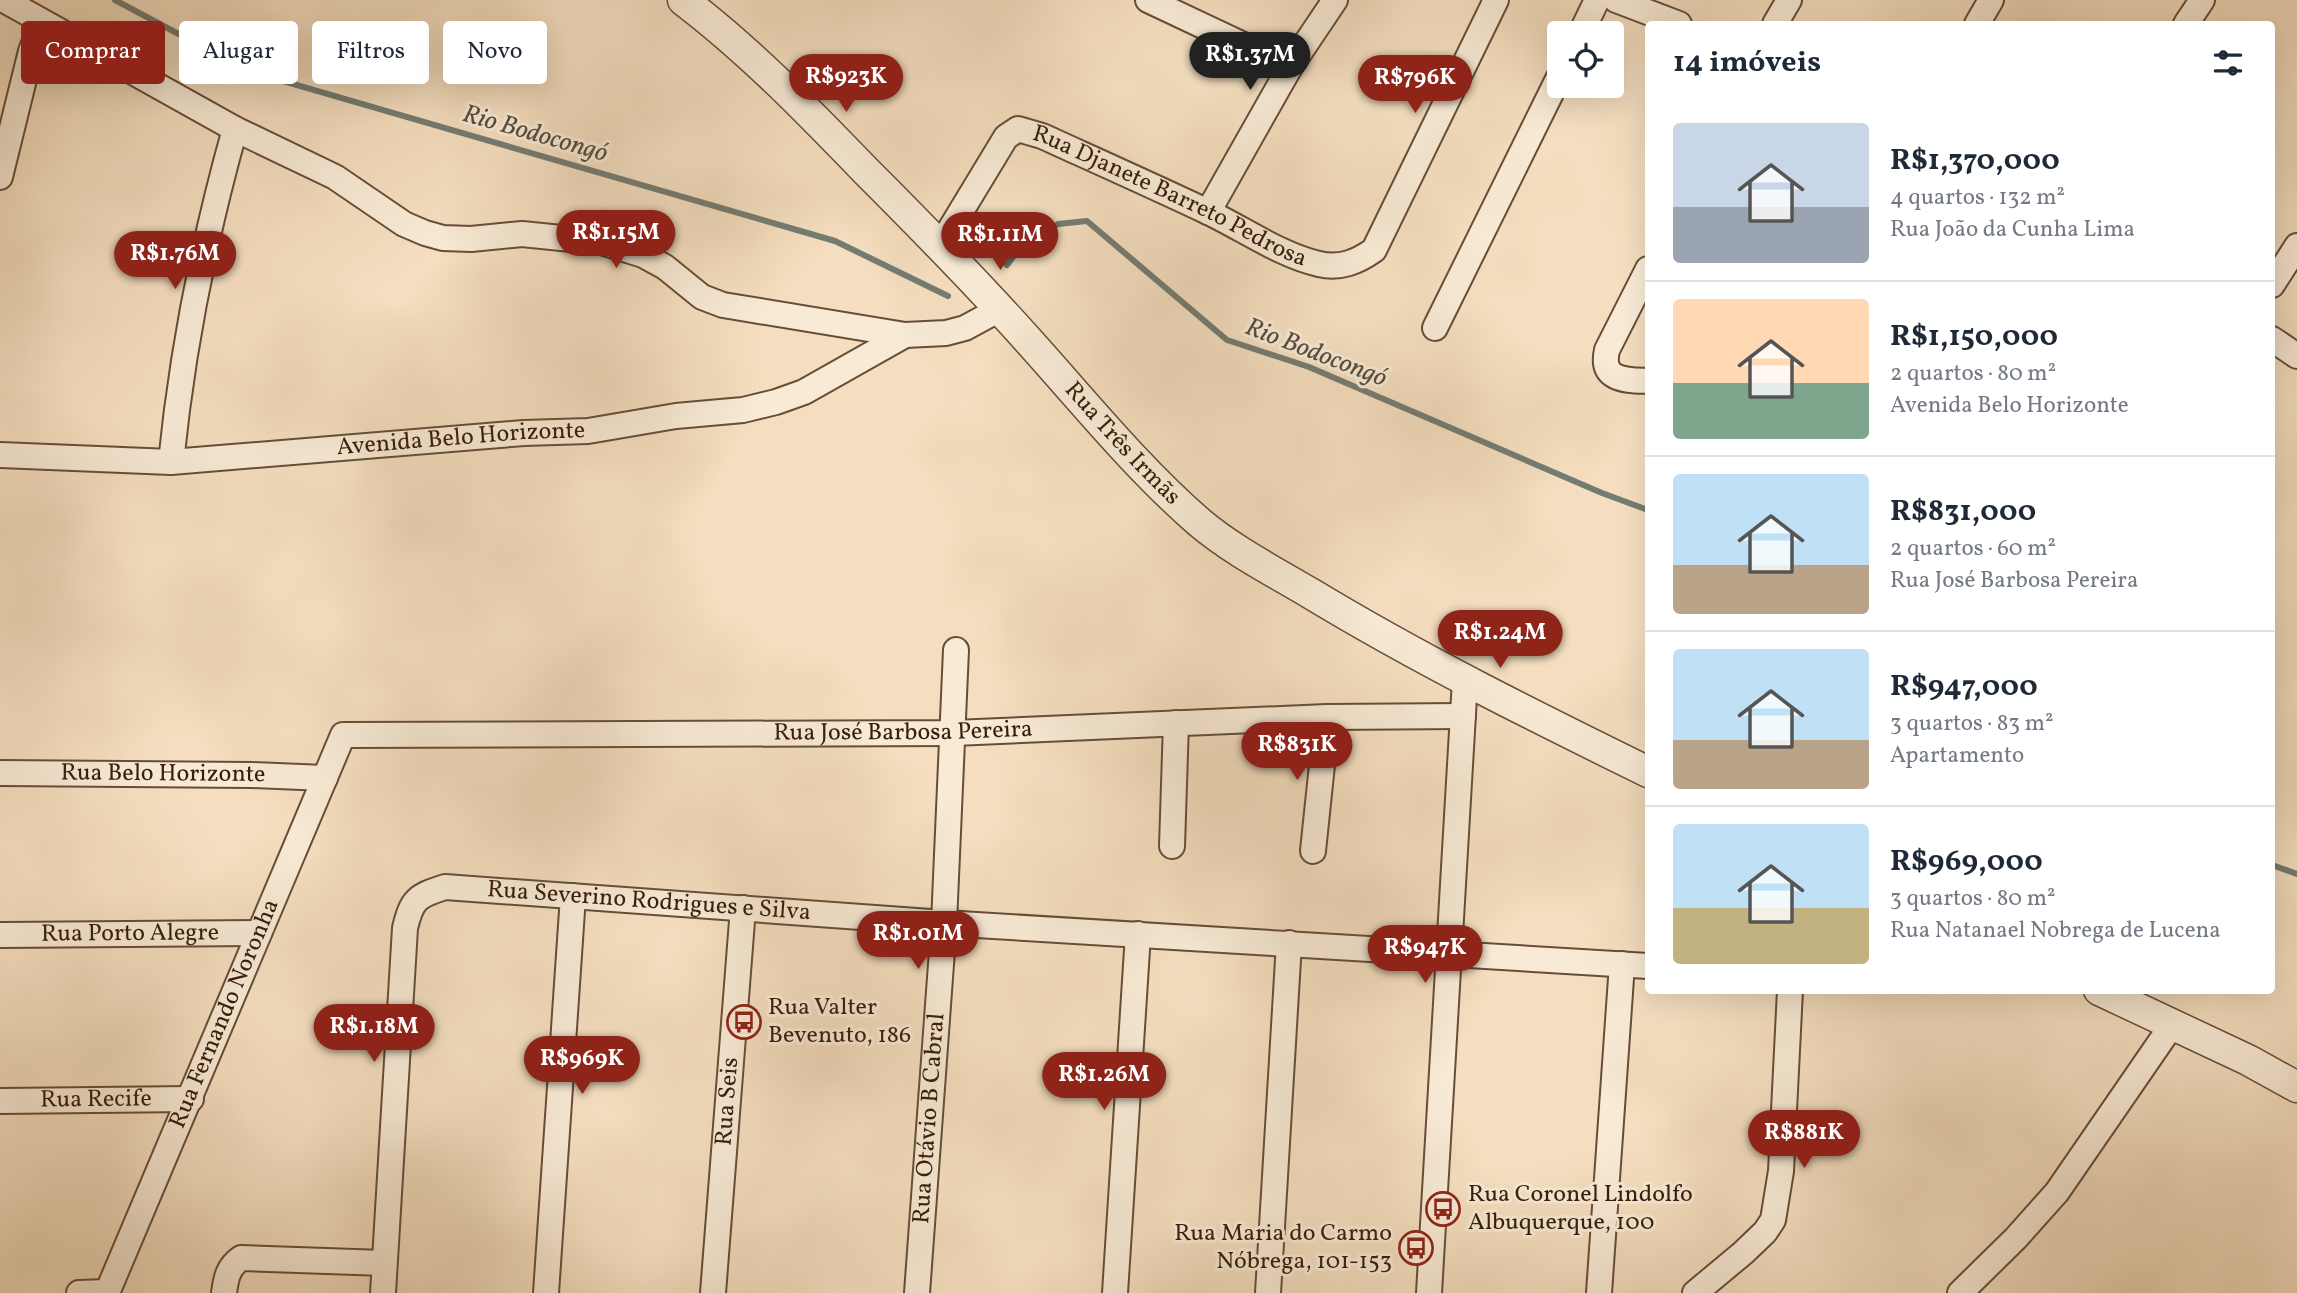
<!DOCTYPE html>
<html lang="pt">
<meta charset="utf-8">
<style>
:root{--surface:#fff;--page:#f6f6f7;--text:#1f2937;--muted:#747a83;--line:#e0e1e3;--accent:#8f2418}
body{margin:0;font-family:Vollkorn,serif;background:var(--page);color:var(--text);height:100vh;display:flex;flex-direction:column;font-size:26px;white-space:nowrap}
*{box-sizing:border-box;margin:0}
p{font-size:23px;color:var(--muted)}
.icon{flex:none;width:38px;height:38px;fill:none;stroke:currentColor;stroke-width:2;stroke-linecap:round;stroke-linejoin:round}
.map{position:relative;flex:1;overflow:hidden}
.panel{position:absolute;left:1645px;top:21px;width:630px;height:973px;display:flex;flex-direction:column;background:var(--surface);border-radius:7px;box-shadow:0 7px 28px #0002}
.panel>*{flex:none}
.banner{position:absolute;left:21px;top:21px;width:665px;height:63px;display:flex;gap:14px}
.buttons{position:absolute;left:1547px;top:21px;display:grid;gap:14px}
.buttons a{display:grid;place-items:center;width:77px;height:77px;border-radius:7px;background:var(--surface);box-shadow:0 7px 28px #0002;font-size:35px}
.price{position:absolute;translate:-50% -60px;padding:0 16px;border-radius:24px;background:var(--accent);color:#fff;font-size:23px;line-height:46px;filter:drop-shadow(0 2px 4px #0008)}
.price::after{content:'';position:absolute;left:50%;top:42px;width:21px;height:16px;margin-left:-10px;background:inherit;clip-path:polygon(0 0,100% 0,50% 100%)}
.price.active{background:#222;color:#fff}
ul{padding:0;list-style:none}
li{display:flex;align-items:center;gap:21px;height:175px;padding:0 28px}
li+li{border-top:2px solid var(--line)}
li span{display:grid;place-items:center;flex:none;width:196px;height:140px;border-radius:7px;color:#555}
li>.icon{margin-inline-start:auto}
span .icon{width:84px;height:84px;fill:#fffc;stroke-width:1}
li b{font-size:30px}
h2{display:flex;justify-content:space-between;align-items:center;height:84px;padding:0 28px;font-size:30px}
.tag{padding:0 24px;border-radius:7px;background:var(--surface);box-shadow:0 7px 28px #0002;font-size:24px;line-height:63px}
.tag.active{background:var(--accent);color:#fff}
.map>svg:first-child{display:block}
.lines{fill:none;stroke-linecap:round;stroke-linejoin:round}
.stream{stroke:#747c72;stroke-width:6}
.minor-casing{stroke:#674d38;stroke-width:28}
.tertiary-casing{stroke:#674d38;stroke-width:33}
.minor{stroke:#f8ead5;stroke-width:24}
.tertiary{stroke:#f8ead5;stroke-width:30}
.labels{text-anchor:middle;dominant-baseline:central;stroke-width:6;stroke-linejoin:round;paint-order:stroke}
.street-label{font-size:24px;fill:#381d0b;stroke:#f8ead5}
.poi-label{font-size:24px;fill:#381d0b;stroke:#f8ead5;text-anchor:start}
.water-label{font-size:26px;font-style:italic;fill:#564c3f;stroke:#f8ead5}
</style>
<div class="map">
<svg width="2297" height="1293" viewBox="0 0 2297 1293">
<rect width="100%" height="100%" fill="#f4debf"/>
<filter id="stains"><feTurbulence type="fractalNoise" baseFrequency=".00286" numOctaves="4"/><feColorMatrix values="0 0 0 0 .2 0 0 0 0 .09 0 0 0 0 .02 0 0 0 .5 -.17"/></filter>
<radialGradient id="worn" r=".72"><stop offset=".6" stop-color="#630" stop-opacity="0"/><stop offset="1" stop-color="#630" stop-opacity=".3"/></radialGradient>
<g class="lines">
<path class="stream" d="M115 0 248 71 835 241 948 296
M1007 265 1022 245 1058 224 1087 221 1227 340 1309 367 1602 493 1648 510
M2272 865 2297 874"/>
<g class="minor-casing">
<g id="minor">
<path d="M4 0 235 129 335 177 404 224 425 233 443 238 471 239 522 234 601 242 643 255 665 267 702 297 723 305 905 335 946 333 965 328 1000 309"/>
<path d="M1148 0 1290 67"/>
<path d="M1616 0 1679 24"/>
<path d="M1775 24 1789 0"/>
<path d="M1977 24 1991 0"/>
<path d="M2186 24 2202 0"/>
<path d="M1581 33 1597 0"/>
<path d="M0 177 31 51 42 23"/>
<path d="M1208 212 1290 67 1335 0"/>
<path id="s1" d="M940 246 1006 137 1018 129 1042 136C1097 161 1153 186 1208 212 1242 228 1282 256 1319 264 1340 269 1357 262 1374 250L1496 0"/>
<path d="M1648 269 1607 350C1600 381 1626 380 1648 381"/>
<path d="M2272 285 2297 246"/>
<path d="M1435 328 1559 77"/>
<path d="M2272 339 2297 356"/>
<path id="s2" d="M0 455 171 462 524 433 588 431 676 416 743 410 776 402 804 392 905 335"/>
<path d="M171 462C182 352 205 236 235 129"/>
<path id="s3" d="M0 773 252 775 325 778"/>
<path d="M1172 846 1176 723"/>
<path d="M1313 851 1327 717"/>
<path id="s4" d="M0 935 259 933"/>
<path id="s5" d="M0 1101 191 1099"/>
<path d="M79 1293 107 1292"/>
<path id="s6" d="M107 1293 343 735 954 733 1327 717 1463 716"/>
<path d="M224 1293C226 1278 228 1267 241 1258L384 1263"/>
<path id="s7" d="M383 1293 405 928C412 899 417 896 445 887L944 923 1648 966"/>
<path d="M546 1293 573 896"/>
<path id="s8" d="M713 1293 743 908"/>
<path id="s9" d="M917 1293 944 923 956 650"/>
<path d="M1115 1293 1138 934"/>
<path d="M1268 1293 1289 943"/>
<path d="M1429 1293 1465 680"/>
<path d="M1599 1293 1622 964"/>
<path d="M1695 1293 1743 1253 1765 1232 1773 1220 1781 1171 1790 990"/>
<path d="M1960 1293 2016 1238 2057 1192 2172 1025"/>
</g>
</g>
<g class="tertiary-casing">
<g id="tertiary">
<path id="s10" d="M683 0C750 51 808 111 866 171 921 226 975 281 1027 339 1083 401 1136 467 1199 522 1232 550 1273 571 1310 593 1419 659 1534 716 1648 772"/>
<path d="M2099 990 2248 1060 2297 1087"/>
</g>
</g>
<use href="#minor" class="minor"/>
<use href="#tertiary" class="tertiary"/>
</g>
<defs>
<g id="bus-ring" transform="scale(1.75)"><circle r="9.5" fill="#f8ead5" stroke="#8f2418" stroke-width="1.5"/><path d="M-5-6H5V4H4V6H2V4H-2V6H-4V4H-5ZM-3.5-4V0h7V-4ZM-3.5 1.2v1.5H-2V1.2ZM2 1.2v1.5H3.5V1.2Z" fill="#8f2418"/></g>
</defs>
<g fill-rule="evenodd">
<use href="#bus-ring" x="744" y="1022"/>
<use href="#bus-ring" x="1443" y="1209"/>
<use href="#bus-ring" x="1416" y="1248"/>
</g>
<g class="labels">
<g class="street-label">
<text stroke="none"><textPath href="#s1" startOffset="308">Rua Djanete Barreto Pedrosa</textPath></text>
<text stroke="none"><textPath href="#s2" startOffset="462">Avenida Belo Horizonte</textPath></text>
<text stroke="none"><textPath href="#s10" startOffset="625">Rua Três Irmãs</textPath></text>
<text stroke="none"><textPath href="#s6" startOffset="1166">Rua José Barbosa Pereira</textPath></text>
<text stroke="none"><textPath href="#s3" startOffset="163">Rua Belo Horizonte</textPath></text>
<text stroke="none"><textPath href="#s7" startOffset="632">Rua Severino Rodrigues e Silva</textPath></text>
<text stroke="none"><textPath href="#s4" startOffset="130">Rua Porto Alegre</textPath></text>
<text stroke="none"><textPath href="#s6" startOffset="303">Rua Fernando Noronha</textPath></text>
<text stroke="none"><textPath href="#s5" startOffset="96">Rua Recife</textPath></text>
<text stroke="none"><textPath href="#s8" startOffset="192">Rua Seis</textPath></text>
<text stroke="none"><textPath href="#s9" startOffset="175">Rua Otávio B Cabral</textPath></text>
</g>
<g class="poi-label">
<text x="768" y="1008">Rua Valter<tspan x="768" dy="28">Bevenuto, 186</tspan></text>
<text x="1468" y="1195">Rua Coronel Lindolfo<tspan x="1468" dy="28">Albuquerque, 100</tspan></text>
<text x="1392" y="1234" text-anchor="end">Rua Maria do Carmo<tspan x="1392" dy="28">Nóbrega, 101-153</tspan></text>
</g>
<g class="water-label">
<text transform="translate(535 134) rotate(16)">Rio Bodocongó</text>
<text transform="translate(1316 353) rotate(21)">Rio Bodocongó</text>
</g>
</g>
<rect width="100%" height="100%" filter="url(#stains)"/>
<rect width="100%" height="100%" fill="url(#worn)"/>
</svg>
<div class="buttons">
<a><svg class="icon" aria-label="locate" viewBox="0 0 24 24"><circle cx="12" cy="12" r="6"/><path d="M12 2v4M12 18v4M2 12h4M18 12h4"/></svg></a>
</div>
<b class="price active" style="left:1250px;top:92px">R$1.37M</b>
<b class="price" style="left:846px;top:114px">R$923K</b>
<b class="price" style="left:1415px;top:115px">R$796K</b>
<b class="price" style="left:616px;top:270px">R$1.15M</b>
<b class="price" style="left:1000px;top:272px">R$1.11M</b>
<b class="price" style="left:175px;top:291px">R$1.76M</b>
<b class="price" style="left:1500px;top:670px">R$1.24M</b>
<b class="price" style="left:1297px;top:782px">R$831K</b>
<b class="price" style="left:918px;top:971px">R$1.01M</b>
<b class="price" style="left:1425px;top:985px">R$947K</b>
<b class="price" style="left:374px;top:1064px">R$1.18M</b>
<b class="price" style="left:582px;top:1096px">R$969K</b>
<b class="price" style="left:1104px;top:1112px">R$1.26M</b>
<b class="price" style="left:1804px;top:1170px">R$881K</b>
<div class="banner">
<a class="tag active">Comprar</a>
<a class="tag">Alugar</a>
<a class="tag">Filtros</a>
<a class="tag">Novo</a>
</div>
<section class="panel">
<h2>14 imóveis<svg class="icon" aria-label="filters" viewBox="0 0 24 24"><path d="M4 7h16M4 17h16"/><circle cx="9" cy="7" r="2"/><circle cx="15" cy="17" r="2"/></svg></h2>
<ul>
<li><span style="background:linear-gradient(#c9d6e8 60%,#9aa5b1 0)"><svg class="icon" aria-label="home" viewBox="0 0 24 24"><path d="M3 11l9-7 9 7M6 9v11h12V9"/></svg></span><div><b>R$1,370,000</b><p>4 quartos · 132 m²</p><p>Rua João da Cunha Lima</p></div></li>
<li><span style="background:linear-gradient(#ffd9b3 60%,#7fa58c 0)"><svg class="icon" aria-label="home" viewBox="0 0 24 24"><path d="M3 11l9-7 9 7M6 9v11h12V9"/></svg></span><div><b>R$1,150,000</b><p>2 quartos · 80 m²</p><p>Avenida Belo Horizonte</p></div></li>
<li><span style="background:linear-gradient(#bfe0f5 65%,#b9a48a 0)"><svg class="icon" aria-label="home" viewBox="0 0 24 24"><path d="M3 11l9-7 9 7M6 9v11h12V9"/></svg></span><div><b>R$831,000</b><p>2 quartos · 60 m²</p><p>Rua José Barbosa Pereira</p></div></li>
<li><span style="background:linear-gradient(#bfe0f5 65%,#b9a48a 0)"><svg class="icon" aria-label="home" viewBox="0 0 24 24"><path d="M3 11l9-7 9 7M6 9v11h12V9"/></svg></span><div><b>R$947,000</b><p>3 quartos · 83 m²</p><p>Apartamento</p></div></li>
<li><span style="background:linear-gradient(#bfe0f5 60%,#c2b280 0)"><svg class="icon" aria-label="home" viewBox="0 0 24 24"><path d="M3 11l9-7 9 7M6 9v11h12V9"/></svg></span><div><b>R$969,000</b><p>3 quartos · 80 m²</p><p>Rua Natanael Nobrega de Lucena</p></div></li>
</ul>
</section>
</div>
